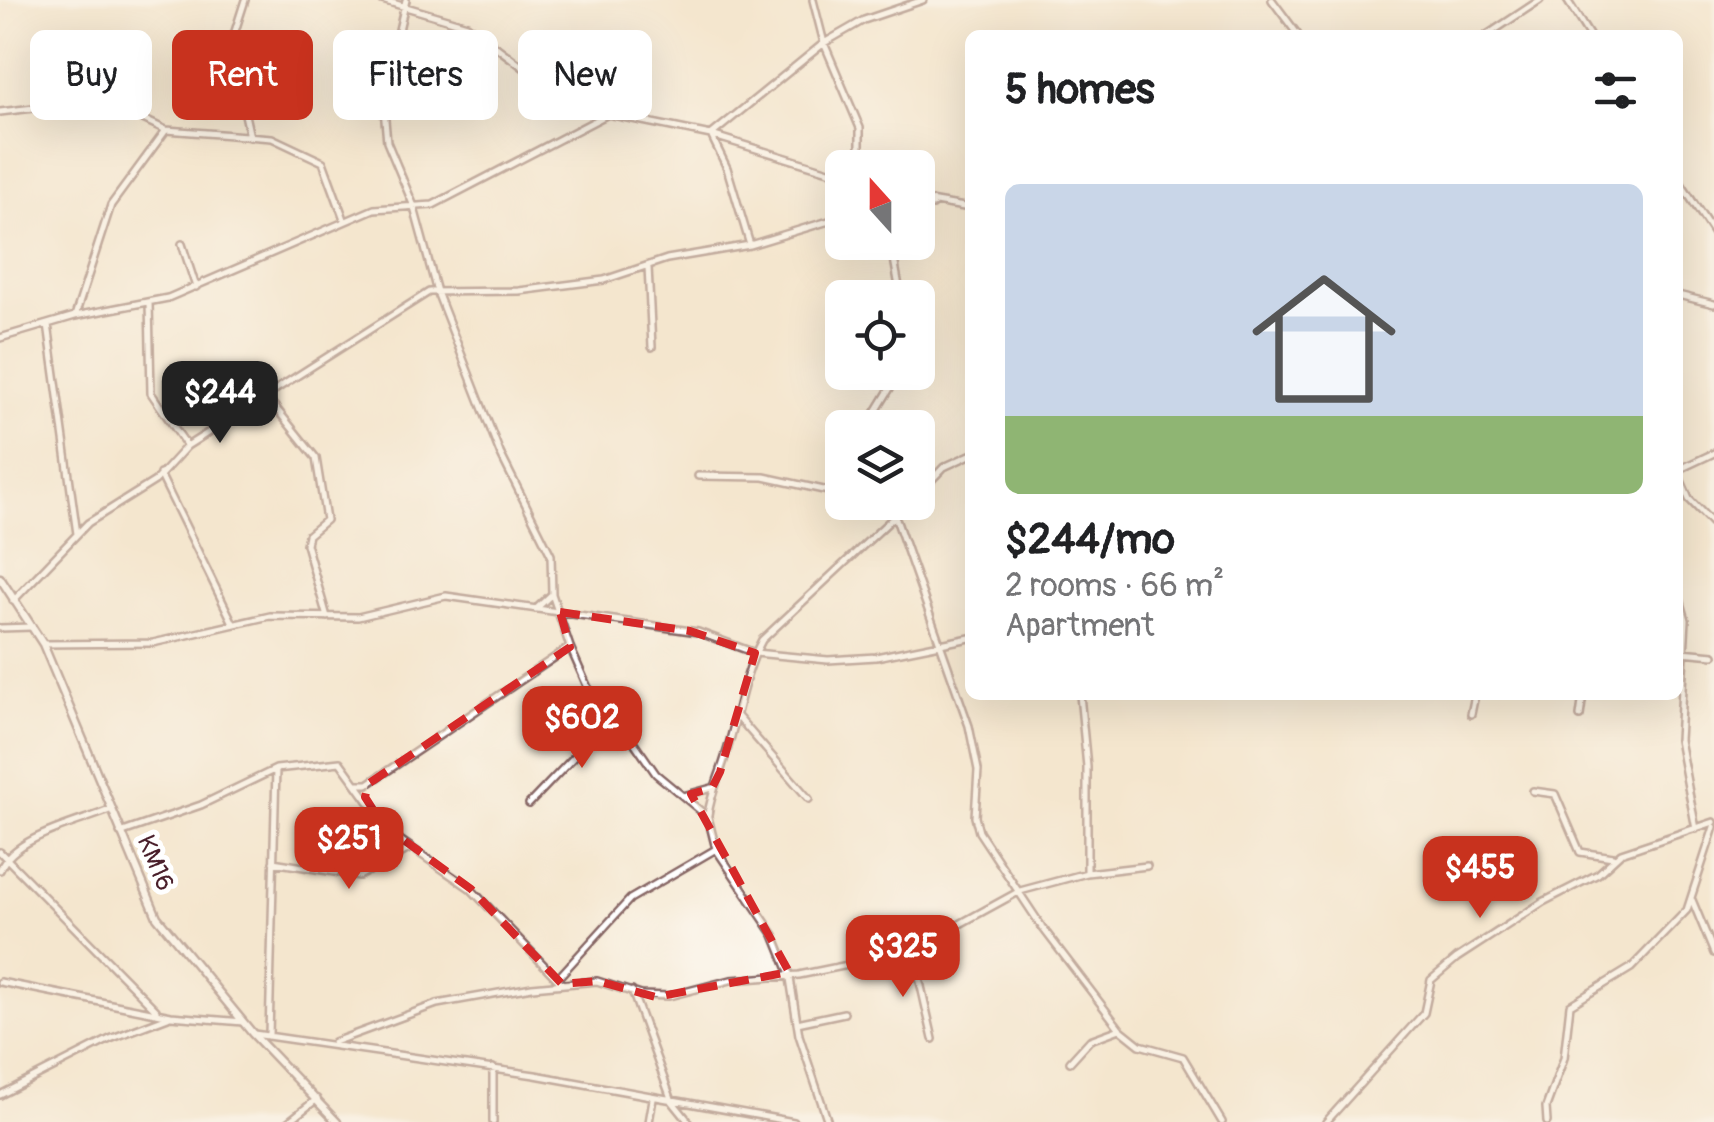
<!DOCTYPE html>
<meta charset="utf-8">
<style>
:root{--surface:#fff;--page:#f6f6f6;--text:#202124;--muted:#757577;--accent:#c8321e}
body{margin:0;font-family:Pangolin,sans-serif;background:var(--page);color:var(--text);height:100vh;display:flex;flex-direction:column;font-size:38px;white-space:nowrap}
*{box-sizing:border-box;margin:0}
p{font-size:32px;color:var(--muted)}
.icon{flex:none;width:55px;height:55px;fill:none;stroke:currentColor;stroke-width:2;stroke-linecap:round;stroke-linejoin:round}
.map{position:relative;flex:1;overflow:hidden}
.side{position:absolute;left:965px;top:30px;width:718px;height:670px;display:flex;flex-direction:column;background:var(--surface);border-radius:15px;box-shadow:0 10px 40px #0002}
.side>*{flex:none}
.hud{position:absolute;left:30px;top:30px;width:785px;height:90px;display:flex;gap:20px}
.needle{width:65px;rotate:339deg}
.fabs{position:absolute;left:825px;top:150px;display:grid;gap:20px}
.fabs a{display:grid;place-items:center;width:110px;height:110px;border-radius:15px;background:var(--surface);box-shadow:0 10px 40px #0002;font-size:50px}
.price{position:absolute;translate:-50% -85px;padding:0 22px;border-radius:20px;background:var(--accent);color:#fff;font-size:32px;line-height:65px;filter:drop-shadow(0 2px 5px #0008)}
.price::after{content:'';position:absolute;left:50%;top:60px;width:30px;height:22px;margin-left:-15px;background:inherit;clip-path:polygon(0 0,100% 0,50% 100%)}
.price.active{background:#222;color:#fff}
ul{padding:0;list-style:none}
li{display:grid;align-content:center;gap:20px;height:530px;padding:0 40px}
li span{display:grid;place-items:center;height:310px;border-radius:15px;color:#555}
li>.icon{margin-inline-start:auto}
span .icon{width:180px;height:180px;fill:#fffc;stroke-width:1}
li b{font-size:42px}
h2{display:flex;justify-content:space-between;align-items:center;height:120px;padding:0 40px;font-size:42px}
.pill{padding:0 35px;border-radius:15px;background:var(--surface);box-shadow:0 10px 40px #0002;font-size:35px;line-height:90px}
.pill.active{background:var(--accent);color:#fff}
.map>svg:first-child{display:block}
.lines{fill:none;stroke-linecap:round;stroke-linejoin:round}
.minor-casing{stroke:#866564;stroke-width:10}
.tertiary-casing{stroke:#866564;stroke-width:11}
.minor{stroke:#fff;stroke-width:5}
.tertiary{stroke:#fff;stroke-width:6}
.marked{fill:none;stroke:#d62828;stroke-width:8;stroke-dasharray:20 12;stroke-linejoin:round}
.labels{text-anchor:middle;dominant-baseline:central;stroke-width:10;stroke-linejoin:round;paint-order:stroke}
.street-label{font-size:25px;fill:#4a1f2b;stroke:#fff}
</style>
<div class="map">
<svg width="1714" height="1122" viewBox="0 0 1714 1122">
<rect width="100%" height="100%" fill="#fff"/>
<filter id="ink" filterUnits="userSpaceOnUse"><feTurbulence type="fractalNoise" baseFrequency=".01" numOctaves="2"/><feDisplacementMap in="SourceGraphic" scale="20" xChannelSelector="R" yChannelSelector="G"/><feConvolveMatrix kernelMatrix="1 2 1 2 8 2 1 2 1" color-interpolation-filters="sRGB"/></filter>
<filter id="wash" filterUnits="userSpaceOnUse"><feTurbulence type="fractalNoise" baseFrequency=".0048" numOctaves="4" result="noise"/><feDisplacementMap in="SourceGraphic" scale="40" xChannelSelector="R" yChannelSelector="G"/><feGaussianBlur stdDeviation="2.25" result="paint"/><feColorMatrix in="noise" values="0 0 0 0 0 0 0 0 0 0 0 0 0 0 0 0 0 1.4 0 .05"/><feComposite in="paint" operator="in"/></filter>
<g filter="url(#wash)">
<rect width="100%" height="100%" fill="#f4e6ce"/>
</g>
<g filter="url(#ink)">
<g class="lines">
<g class="minor-casing">
<path id="minor" d="M245 0 230 47 250 137
M382 0 467 25 552 89 608 114
M406 0 383 98 387 142 413 204 437 292 500 453 551 555 552 594 570 647 588 688 622 725 656 774 708 817 716 849 774 935 789 972 799 1035 828 1122
M813 0 824 43 860 128V168
M1272 0 1298 35
M1567 0 1589 35
M1487 35 1540 0
M0 112 84 102 126 111 166 130 272 138 323 162 344 219
M711 135 824 43 864 20 923 0
M712 137 727 168 750 245
M1678 179 1714 234
M918 199 970 208
M918 206 933 205
M891 242 901 298
M182 244 196 287
M648 267 652 347
M1678 295 1714 304
M149 302 151 393 187 446
M75 316 111 205 166 130
M48 324 77 534
M0 338 75 316 168 298 374 209 433 205 608 114 711 135 842 175
M267 397 316 458 326 520 308 535 306 544 327 617
M866 428 900 372
M1678 470 1714 453
M160 474 233 623
M1678 474 1689 499 1714 525
M698 476 764 477 842 494
M918 494 944 467 970 455
M890 502 969 726 978 770 975 817 979 832 1042 927 1120 1029 1140 1045 1183 1057 1222 1122
M1678 592 1686 620 1679 740 1696 829
M13 601 88 523 155 481 187 446 429 292 519 291 604 280 667 259 750 245 842 217
M536 609 552 594
M0 628 32 627
M43 644 153 643 270 616 358 617 446 596 698 632 755 653 828 660 876 657 970 638
M1682 652 1714 655
M1080 695 1087 767V873
M1471 714 1475 695
M737 716 809 799
M1580 716 1583 695
M356 784H368L570 647
M1533 791 1555 794 1580 852 1613 857
M683 796 712 788
M529 804 613 716
M708 815C711 792 720 776 726 754 738 716 743 675 762 640L910 502
M120 833 201 805 276 769 340 762 393 835 471 889 562 984
M0 852 156 1010
M273 862 359 876 411 848
M0 870C14 836 79 823 112 809
M1692 900 1714 953
M913 951 933 1039
M558 978 630 899 716 849
M0 982 171 1016 243 1022
M632 991 672 1101 689 1122
M797 1023 844 1013
M254 1034 535 1075 794 1122
M269 1035 276 769
M334 1042 437 1004 532 987 597 981 641 995 669 996 731 980 799 975 907 953 1020 891 1087 873 1147 866
M1070 1062 1090 1040 1120 1029
M0 1095 110 1039 168 1017
M288 1122 317 1099
M493 1122V1068
M649 1122 653 1099
M1326 1122 1424 1013 1431 980 1457 958 1543 902 1598 874 1621 853 1714 822
M1547 1122 1546 1107 1564 1058 1570 1005 1631 968 1687 910 1714 827"/>
</g>
<g class="tertiary-casing">
<path id="tertiary" d="M0 578 43 644 157 917 253 1034 337 1122"/>
</g>
<use href="#minor" class="minor"/>
<use href="#tertiary" class="tertiary"/>
</g>
</g>
<path d="M0 0H1714V1122H0ZM560 612 690 631 755 653 720 772 712 788 691 794 789 972 656 997 597 981 562 984 471 889 383 825 365 797 368 784 570 647Z" fill="#f4e6ce" fill-opacity=".55" fill-rule="evenodd"/>
<path class="marked" d="M560 612 690 631 755 653 720 772 712 788 691 794 789 972 656 997 597 981 562 984 471 889 383 825 365 797 368 784 570 647Z"/>
<g class="labels">
<g class="street-label">
<text transform="translate(155 863) rotate(67)">KM16</text>
</g>
</g>
</svg>
<div class="fabs">
<a><svg class="needle" viewBox="-14 -14 28 28"><path d="M0-13l5 13h-10z" fill="#e53935"/><path d="M0 13l5-13h-10z" fill="#757577"/></svg></a>
<a><svg class="icon" aria-label="locate" viewBox="0 0 24 24"><circle cx="12" cy="12" r="6"/><path d="M12 2v4M12 18v4M2 12h4M18 12h4"/></svg></a>
<a><svg class="icon" aria-label="layers" viewBox="0 0 24 24"><path d="M12 4l9 5-9 5-9-5zM3 14l9 5 9-5"/></svg></a>
</div>
<b class="price active" style="left:220px;top:446px">$244</b>
<b class="price" style="left:582px;top:771px">$602</b>
<b class="price" style="left:349px;top:892px">$251</b>
<b class="price" style="left:1480px;top:921px">$455</b>
<b class="price" style="left:903px;top:1000px">$325</b>
<div class="hud">
<a class="pill">Buy</a>
<a class="pill active">Rent</a>
<a class="pill">Filters</a>
<a class="pill">New</a>
</div>
<section class="side">
<h2>5 homes<svg class="icon" aria-label="filters" viewBox="0 0 24 24"><path d="M4 7h16M4 17h16"/><circle cx="9" cy="7" r="2"/><circle cx="15" cy="17" r="2"/></svg></h2>
<ul>
<li><span style="background:linear-gradient(#c9d6e8 75%,#8fb573 0)"><svg class="icon" aria-label="home" viewBox="0 0 24 24"><path d="M3 11l9-7 9 7M6 9v11h12V9"/></svg></span><div><b>$244/mo</b><p>2 rooms · 66 m²</p><p>Apartment</p></div></li>
</ul>
</section>
</div>
